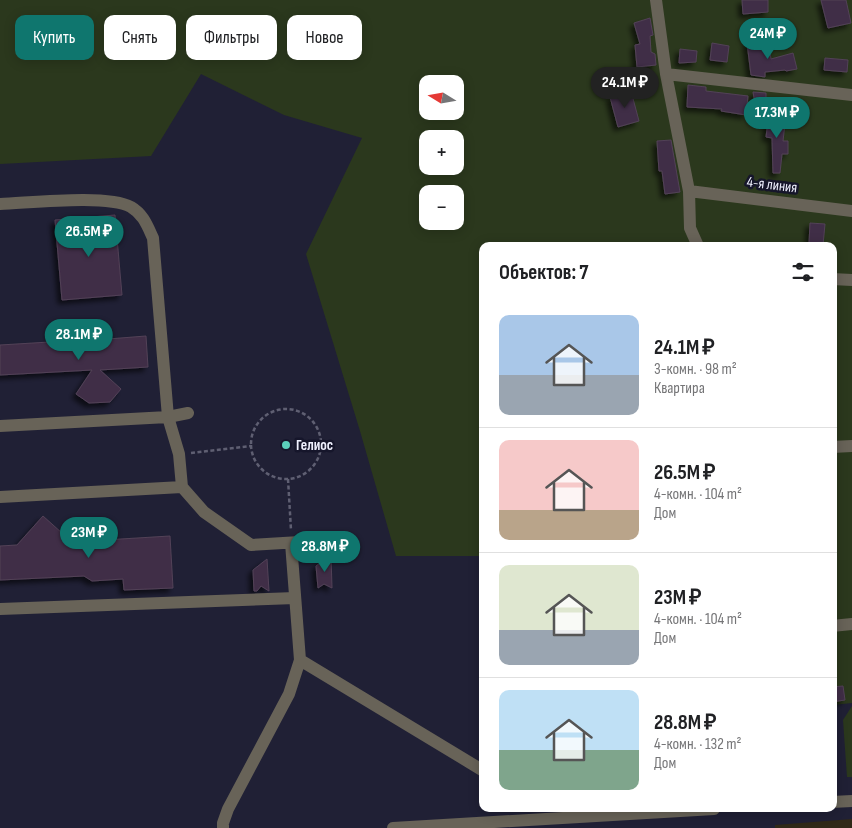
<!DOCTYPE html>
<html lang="ru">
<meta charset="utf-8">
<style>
:root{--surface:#fff;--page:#f6f6f6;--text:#202124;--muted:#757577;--line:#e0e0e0;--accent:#0f766e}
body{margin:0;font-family:"Sofia Sans Condensed",sans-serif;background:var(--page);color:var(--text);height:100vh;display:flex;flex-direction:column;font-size:19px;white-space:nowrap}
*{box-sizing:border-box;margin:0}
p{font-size:16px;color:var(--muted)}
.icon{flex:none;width:28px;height:28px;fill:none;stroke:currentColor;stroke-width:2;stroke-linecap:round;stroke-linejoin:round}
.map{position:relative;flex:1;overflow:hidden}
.panel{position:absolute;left:479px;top:242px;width:358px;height:570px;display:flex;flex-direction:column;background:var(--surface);border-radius:10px;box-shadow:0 2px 12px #0003}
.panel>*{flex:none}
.hud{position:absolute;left:15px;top:15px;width:389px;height:45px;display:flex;gap:10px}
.needle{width:32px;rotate:281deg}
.buttons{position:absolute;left:419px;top:75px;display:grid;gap:10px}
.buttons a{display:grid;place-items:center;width:45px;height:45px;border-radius:10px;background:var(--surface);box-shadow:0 2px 12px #0003;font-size:25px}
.price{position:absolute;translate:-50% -42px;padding:0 11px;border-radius:18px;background:var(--accent);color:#fff;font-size:16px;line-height:32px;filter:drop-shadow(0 1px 2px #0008)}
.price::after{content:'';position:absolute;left:50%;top:30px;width:15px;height:11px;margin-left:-8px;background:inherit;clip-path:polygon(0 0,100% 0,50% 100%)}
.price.current{background:#222;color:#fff}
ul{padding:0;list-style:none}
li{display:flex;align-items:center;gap:15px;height:125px;padding:0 20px}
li+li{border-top:1px solid var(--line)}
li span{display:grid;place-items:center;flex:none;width:140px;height:100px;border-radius:10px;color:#555}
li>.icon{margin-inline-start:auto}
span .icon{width:60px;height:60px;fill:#fffc;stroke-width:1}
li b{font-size:21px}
h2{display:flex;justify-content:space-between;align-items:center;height:60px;padding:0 20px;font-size:21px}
.tag{padding:0 18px;border-radius:10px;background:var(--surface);box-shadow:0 2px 12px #0003;font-size:18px;line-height:45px}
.tag.current{background:var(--accent);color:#fff}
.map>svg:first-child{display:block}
.commercial{fill:#302918}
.green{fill:#2b381d;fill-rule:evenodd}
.building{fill:#412d47;stroke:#524257;filter:url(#shadow)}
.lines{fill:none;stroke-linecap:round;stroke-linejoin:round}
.path{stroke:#5f5f72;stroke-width:2.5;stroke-dasharray:4 2.5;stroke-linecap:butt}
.minor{stroke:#686358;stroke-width:12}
.poi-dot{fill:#5bcebb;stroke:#16162b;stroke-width:2}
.labels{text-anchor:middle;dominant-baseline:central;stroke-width:5;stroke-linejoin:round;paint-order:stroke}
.street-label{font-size:15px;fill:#eff0fe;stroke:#16162b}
.poi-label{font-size:15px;font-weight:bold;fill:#eff0fe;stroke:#16162b;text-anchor:start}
</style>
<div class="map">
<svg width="852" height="828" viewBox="0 0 852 828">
<defs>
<filter id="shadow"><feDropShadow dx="-4" dy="4" stdDeviation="2.5" flood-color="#0009"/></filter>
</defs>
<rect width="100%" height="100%" fill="#202035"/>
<path class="commercial" d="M852 819V828H775V825Z"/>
<path class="green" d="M0 0H852V703L833 705 832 246H482V556H396L360 431 306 254 362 138 284 115 201 74 151 156 0 164ZM428 84H455V111H428ZM428 139H455V166H428ZM428 194H455V221H428Z
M852 706V777H847L843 720Z"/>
<path class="building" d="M742 0H768V12L743 14Z
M821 0H846L851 23 828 28Z
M650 18 653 35 650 36 651 52 655 54 656 65 637 67 635 45 640 44 634 23Z
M768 40 771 59 793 53 797 69 786 71 785 70 765 72V77L751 75 747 43Z
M712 43 729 46 727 62 710 60Z
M680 49 697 51 696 62 679 63Z
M825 58 848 60 847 72 824 70Z
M688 85 706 87V91L748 96 746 115 721 111 722 109 687 107Z
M631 91 639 121 618 127 610 97Z
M753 92 766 93V103H755Z
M769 113 786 115 783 141H788V154H782L780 173H773L772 138 766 137Z
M671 140 680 192 665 194 662 171H659L657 141Z
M115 215 122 295 62 300 55 220Z
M810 223 825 224 823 245 809 244Z
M108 332V339L146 336 148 367 100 370 121 389 110 402 89 403 76 394 92 370 0 375V345L83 340V333Z
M43 516 72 542 170 536 173 588 124 590 123 579 92 581 84 576 0 580V546L17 545Z
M331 556 332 588 324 584 318 588 316 566 324 560 325 561Z
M267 559 269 591 261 586 257 591H254L253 570Z
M843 686 845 700 832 702V687Z"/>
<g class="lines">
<path class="path" d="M251 444a35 35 0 1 1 70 0a35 35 0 1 1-70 0Z
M191 453 251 446
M288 479 291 530"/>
<path class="minor" d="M656 0 666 74 689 191 690 228 698 246
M666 74 852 95
M689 191 852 211
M0 204C30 203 107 194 131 207 143 214 147 225 153 238L168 417 179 454 182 487 204 512 251 545 333 540
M832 279 852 280
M0 426 168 417 188 413
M832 447 852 446
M0 497 182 487
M291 543 300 660 482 770
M0 609 295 598
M832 626 852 624
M832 802 852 801
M223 828V823L228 809 289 694 300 660
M393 828 714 809"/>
</g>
<circle class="poi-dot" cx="286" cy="445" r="5"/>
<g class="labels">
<g class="street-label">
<text transform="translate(772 185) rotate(7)">4-я линия</text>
</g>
<g class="poi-label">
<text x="296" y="445">Гелиос</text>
</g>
</g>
</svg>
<div class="buttons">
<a><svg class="needle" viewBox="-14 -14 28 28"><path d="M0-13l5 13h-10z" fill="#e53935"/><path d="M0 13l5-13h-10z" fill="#757577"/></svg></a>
<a>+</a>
<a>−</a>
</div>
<b class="price" style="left:768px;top:60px">24M ₽</b>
<b class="price current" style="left:625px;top:109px">24.1M ₽</b>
<b class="price" style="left:777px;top:139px">17.3M ₽</b>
<b class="price" style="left:89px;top:258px">26.5M ₽</b>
<b class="price" style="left:79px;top:361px">28.1M ₽</b>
<b class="price" style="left:89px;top:559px">23M ₽</b>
<b class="price" style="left:325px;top:573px">28.8M ₽</b>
<div class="hud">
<a class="tag current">Купить</a>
<a class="tag">Снять</a>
<a class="tag">Фильтры</a>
<a class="tag">Новое</a>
</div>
<section class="panel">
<h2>Объектов: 7<svg class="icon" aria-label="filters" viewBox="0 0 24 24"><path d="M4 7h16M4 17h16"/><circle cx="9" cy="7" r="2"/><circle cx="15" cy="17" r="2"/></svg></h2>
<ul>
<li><span style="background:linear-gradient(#a9c7e8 60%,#9aa5b1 0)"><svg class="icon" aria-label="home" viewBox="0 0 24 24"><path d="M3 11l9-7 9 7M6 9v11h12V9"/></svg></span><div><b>24.1M ₽</b><p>3-комн. · 98 m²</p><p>Квартира</p></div></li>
<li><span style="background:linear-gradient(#f6c9c9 70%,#b9a48a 0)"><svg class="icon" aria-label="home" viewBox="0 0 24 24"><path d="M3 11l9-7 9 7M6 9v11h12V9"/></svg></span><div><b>26.5M ₽</b><p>4-комн. · 104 m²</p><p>Дом</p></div></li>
<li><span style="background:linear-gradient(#dfe7d0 65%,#9aa5b1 0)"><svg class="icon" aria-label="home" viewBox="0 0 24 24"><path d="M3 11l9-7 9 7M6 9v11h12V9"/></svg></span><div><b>23M ₽</b><p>4-комн. · 104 m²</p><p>Дом</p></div></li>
<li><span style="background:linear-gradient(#bfe0f5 60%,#7fa58c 0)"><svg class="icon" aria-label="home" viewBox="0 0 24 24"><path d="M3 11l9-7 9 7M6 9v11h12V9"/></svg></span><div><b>28.8M ₽</b><p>4-комн. · 132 m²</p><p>Дом</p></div></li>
</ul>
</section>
</div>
